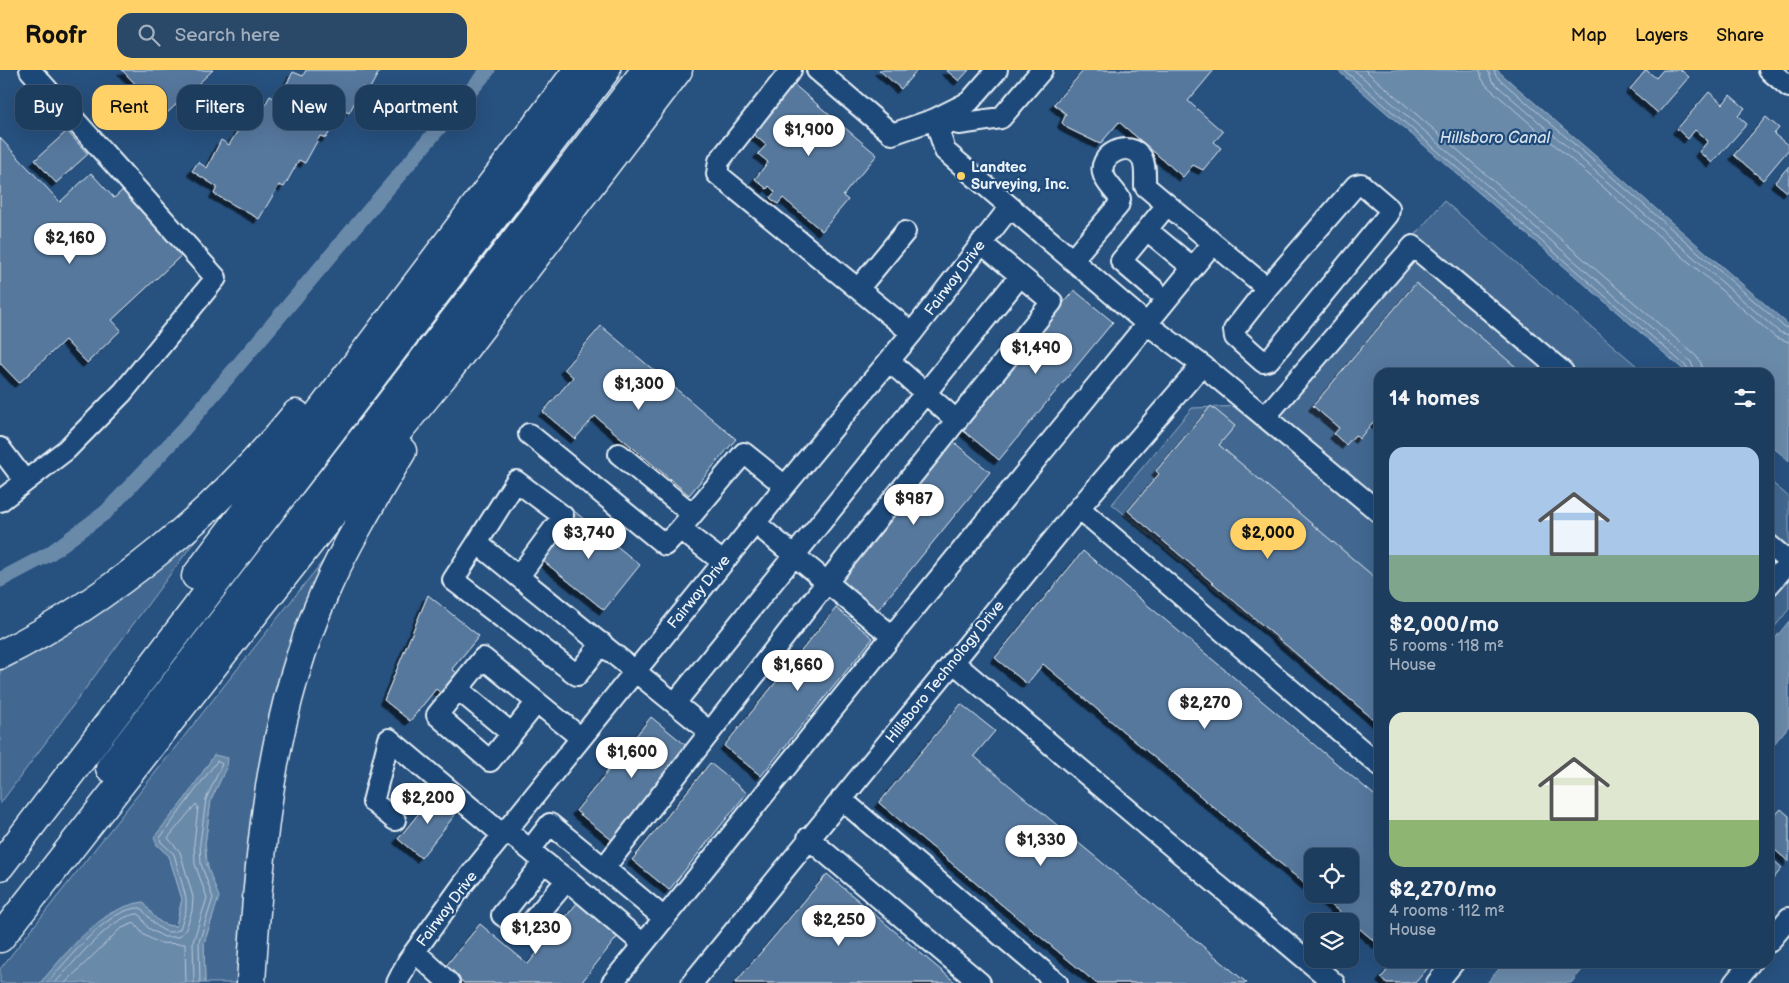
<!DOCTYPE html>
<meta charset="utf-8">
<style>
:root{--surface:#1d3d5f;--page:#2a4868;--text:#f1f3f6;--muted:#a0aebd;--line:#3b5674;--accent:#ffd166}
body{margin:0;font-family:"Balsamiq Sans",sans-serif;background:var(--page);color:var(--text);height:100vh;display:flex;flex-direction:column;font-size:19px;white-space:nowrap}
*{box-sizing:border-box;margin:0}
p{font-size:16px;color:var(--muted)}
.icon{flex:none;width:28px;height:28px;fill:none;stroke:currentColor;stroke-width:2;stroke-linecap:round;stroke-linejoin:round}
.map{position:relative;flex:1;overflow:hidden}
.panel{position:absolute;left:1374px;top:298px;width:400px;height:600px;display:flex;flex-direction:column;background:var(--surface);border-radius:15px;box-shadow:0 5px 20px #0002,0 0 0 1px var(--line)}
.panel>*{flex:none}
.hud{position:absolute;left:15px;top:15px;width:475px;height:45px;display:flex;gap:10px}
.buttons{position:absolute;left:1304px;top:778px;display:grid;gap:10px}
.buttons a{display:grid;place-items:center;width:55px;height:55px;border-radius:10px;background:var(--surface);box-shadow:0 5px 20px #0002,0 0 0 1px var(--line);font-size:25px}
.price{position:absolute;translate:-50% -42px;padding:0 11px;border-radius:18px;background:#fff;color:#222;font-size:16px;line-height:32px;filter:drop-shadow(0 1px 2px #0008)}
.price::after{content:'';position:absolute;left:50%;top:30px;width:15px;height:11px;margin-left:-8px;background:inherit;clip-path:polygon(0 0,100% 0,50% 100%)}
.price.current{background:var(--accent);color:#111}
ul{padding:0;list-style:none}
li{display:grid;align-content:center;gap:10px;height:265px;padding:0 15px}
li span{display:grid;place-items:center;height:155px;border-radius:15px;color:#555}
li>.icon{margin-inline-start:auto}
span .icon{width:90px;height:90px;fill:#fffc;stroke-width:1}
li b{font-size:21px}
h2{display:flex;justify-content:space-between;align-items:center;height:60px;padding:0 15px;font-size:21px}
.pill{padding:0 18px;border-radius:15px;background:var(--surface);box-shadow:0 5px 20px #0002,0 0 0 1px var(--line);font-size:18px;line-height:45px}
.pill.current{background:var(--accent);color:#111}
header{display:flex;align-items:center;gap:30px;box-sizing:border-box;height:70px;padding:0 25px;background:var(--accent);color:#111}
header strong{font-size:24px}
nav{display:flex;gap:28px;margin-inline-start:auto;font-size:18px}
.search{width:350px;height:45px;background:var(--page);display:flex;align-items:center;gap:12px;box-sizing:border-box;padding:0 18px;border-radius:15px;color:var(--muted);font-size:19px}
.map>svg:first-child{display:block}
.green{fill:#436891;stroke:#96acc4}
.water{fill:#6b8aaa;stroke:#9db3c9}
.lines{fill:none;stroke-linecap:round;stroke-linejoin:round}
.shore{stroke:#b6c8d9;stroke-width:1}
.canal{stroke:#6b8aaa;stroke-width:15}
.building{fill:#57789d;stroke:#e8f1f8;filter:url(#shadow)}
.minor-casing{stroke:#e8f1f8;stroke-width:24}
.highway-casing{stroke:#e8f1f8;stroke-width:31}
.minor{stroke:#1f4a7a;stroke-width:20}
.highway{stroke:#1f4a7a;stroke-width:28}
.poi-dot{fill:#ffd166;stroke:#1f4a7a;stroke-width:2}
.labels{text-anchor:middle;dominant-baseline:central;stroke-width:4.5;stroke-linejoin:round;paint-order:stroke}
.poi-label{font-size:15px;font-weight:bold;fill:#e8f1f8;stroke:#1f4a7a;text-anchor:start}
.street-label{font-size:15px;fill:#e8f1f8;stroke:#1f4a7a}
.water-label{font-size:16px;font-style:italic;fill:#d5e2ec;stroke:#1f4a7a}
</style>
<header>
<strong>Roofr</strong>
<div class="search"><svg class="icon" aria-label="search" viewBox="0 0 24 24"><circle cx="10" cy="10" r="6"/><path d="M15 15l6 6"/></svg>Search here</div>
<nav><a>Map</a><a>Layers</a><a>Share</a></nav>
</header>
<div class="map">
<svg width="1789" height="913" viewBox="0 0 1789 913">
<defs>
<filter id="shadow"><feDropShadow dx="-4.5" dy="4.5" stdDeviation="0" flood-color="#0009"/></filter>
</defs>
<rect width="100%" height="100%" fill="#27517f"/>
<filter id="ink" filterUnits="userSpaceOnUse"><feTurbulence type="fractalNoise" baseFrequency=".02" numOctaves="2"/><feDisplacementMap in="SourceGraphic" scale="10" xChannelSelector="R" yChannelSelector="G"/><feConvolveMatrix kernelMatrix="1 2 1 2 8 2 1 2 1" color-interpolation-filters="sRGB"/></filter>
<g filter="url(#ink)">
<path class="green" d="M1444 131 1644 302H1379V654L1112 434 1192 338 1271 335Z
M1769 410 1789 427V539L1769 564Z
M220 437 0 734V592Z
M337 473 309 545 244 913H205L204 873 214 843 205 774 211 730 227 696 185 729 155 767 157 775 169 786 182 829 176 856C158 856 153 845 143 832L110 843 73 877 40 913H0V899Z"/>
<path class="water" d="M1337 0H1497L1789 255V391L1769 374V302H1686Z
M1789 551V656L1769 680V576Z
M214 685 228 688 227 696 211 730 205 774 206 793 219 827 204 873 205 913H40C68 882 99 838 143 832 153 844 158 857 176 856L182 829 169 786 157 775 154 767 185 729Z
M1504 893V892L1588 893 1571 913H1487Z"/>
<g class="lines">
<path class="shore" d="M1344 0 1687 297 1689 302
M1354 0 1691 292 1695 302
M1365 0 1696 286 1701 293 1703 302
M1480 0 1482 9 1487 16 1775 267 1789 272
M1488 0 1492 11 1779 262 1789 265
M1494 0 1496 6 1784 257 1789 258
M47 913C67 891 109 836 141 838 150 848 163 870 180 859L186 840V828L174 784 161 772 160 768 217 691 222 694 206 729 200 773 201 794 213 828 199 872 200 913
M55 913C72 895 113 843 139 844L148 858 164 867H179L186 859 192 841 193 827 180 782 168 768 196 734 198 737 194 773 195 794 207 828 193 872 194 913
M65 913 120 859 134 853 144 865 159 873 185 874 186 913"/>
<path class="canal" d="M0 510 49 484 106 442 184 359 488 0"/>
</g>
<path class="building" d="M122 0H213L165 45Z
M306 0H380L369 20 363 17 349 43 343 40 326 68 320 66 305 93 299 90 284 117 279 115 259 149 214 124 217 117 192 101 198 92 207 98 221 70 229 75 246 47 255 52 270 26 278 30 293 2 303 6Z
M879 0H917L901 19Z
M946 0H969L959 11Z
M1084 0H1214L1188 31 1223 62 1214 72 1221 78 1203 100 1193 95 1183 107 1119 52 1100 74 1067 58 1062 53 1066 44 1054 34Z
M1646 0 1656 8 1663 0H1681L1689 7 1658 43 1630 19Z
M792 13 877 85 849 118 843 126 848 130 822 161 783 128 778 134 770 128 775 122 769 116 767 119 755 109 768 92 758 84 766 75 751 62Z
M1709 22 1723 34 1730 25 1745 38 1738 46 1747 54 1712 93 1699 82 1708 71 1695 60 1688 69 1677 59Z
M1766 47 1779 58 1774 64 1789 76V79L1763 110 1734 85Z
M67 61 88 84 56 113 35 90Z
M0 68 60 132 91 103 114 128 125 118 185 182 112 250 121 260 87 293 65 270 19 313 0 293Z
M1789 96V119L1787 122 1775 112Z
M1416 213 1522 302H1379V357L1373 352 1359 369 1355 365 1346 375 1334 364 1339 358 1313 336Z
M1074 220 1113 252 999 390 960 358Z
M601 256 736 369 689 425 595 346 575 369 543 342 573 307 564 299Z
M1211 336 1235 356 1219 375 1379 511V654L1128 441 1159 404 1156 401Z
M951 370 990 402 877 541 838 509Z
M574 441 640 495 604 540 537 486Z
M1083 481 1379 729V875L1318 824H1350V786H1312V820L1043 594 1027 614 995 588Z
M428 525 479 566 452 599 461 606 444 626 436 619 410 651 384 630Z
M836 538 873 568 761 706 724 676Z
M961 634 995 661 974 686 1247 913H1096L879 733Z
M651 647 688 677 613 771 576 741Z
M710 693 747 723 669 820 632 790Z
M435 723 458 741 421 788 398 769Z
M1781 739 1789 746V792L1769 775V752Z
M1769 786 1782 798 1769 814Z
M827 804 956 913H735Z
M577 833 618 866 581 913H464L445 897 480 854 528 894Z
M1394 892H1433L1415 913H1387L1381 908Z"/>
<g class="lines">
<g class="minor-casing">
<path id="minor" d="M791 0 719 91 717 104 912 263
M817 0 892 64 935 49 959 54 1001 48 1042 0
M997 0 969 32 935 49 945 81 1147 254 1202 295 1379 442
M1769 0 1789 17
M1147 160 1193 198
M1213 173 1267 218 1234 260 1235 267 1263 292 1269 290 1388 145 1389 138 1361 114 1356 115 1267 218
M858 219 905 162
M1155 220 1121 191 1167 135
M889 291 957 351
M1265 347 1413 176 1563 302
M529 364 665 475 680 459
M0 378 25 411
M619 384 692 444
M0 431 66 380 123 322 216 208 30 0
M1079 438 1379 695
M755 453 892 566
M477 473 453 510 577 605 602 573
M1769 475 1789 492 1769 515
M723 492 680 459 744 383 785 416
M519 506 563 446 516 411 477 473 710 662
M953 592 1334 913
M458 619 512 664
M537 632 490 691 437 645 483 588 581 668
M675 633 1020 206
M841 729 1057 913
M395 750 373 732 389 669 503 765
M507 761 530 780 550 754 604 798 846 488 1052 232 981 173
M808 768 980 913
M530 780 544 792 502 845 524 861 567 810 544 792
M604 798 664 848
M567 810 643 874
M1769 872 1789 848
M415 882 449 913
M397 913 408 891 464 813 785 416 912 263 1010 137
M612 913 900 556 1213 173 1145 116C1145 107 1146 96 1142 88 1130 68 1095 85 1104 106 1107 114 1116 122 1120 129L1118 136 1072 190
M692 913 1079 438 1202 295
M1437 913 1454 892
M1734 913 1751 892"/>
</g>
<g class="highway-casing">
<path id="highway" d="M196 506 578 0
M0 585C111 530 218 440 296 344
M110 698 646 0
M0 796 606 0
M0 868 384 378 450 298 678 0
M251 913C259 780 270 648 324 524 346 474 374 428 402 381"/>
</g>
<use href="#minor" class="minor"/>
<use href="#highway" class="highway"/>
</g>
</g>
<circle class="poi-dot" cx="961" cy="106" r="5"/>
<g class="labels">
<g class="poi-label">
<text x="971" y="97">Landtec<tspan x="971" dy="17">Surveying, Inc.</tspan></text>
</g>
<g class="street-label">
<text transform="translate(955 208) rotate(-53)">Fairway Drive</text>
<text transform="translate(699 522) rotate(-51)">Fairway Drive</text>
<text transform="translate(945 602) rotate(-51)">Hillsboro Technology Drive</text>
<text transform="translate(447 839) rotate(-53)">Fairway Drive</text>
</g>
<g class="water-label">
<text x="1495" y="68">Hillsboro Canal</text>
</g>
</g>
</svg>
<div class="buttons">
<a><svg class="icon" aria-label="locate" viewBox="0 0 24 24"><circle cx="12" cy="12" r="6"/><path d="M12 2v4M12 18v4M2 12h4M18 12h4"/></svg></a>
<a><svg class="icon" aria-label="layers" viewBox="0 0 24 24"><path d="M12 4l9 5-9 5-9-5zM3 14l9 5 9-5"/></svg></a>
</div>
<b class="price" style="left:809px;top:87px">$1,900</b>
<b class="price" style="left:70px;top:195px">$2,160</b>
<b class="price" style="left:1036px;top:305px">$1,490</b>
<b class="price" style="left:639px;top:341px">$1,300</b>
<b class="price" style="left:914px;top:456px">$987</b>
<b class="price" style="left:589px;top:490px">$3,740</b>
<b class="price current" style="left:1268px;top:490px">$2,000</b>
<b class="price" style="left:798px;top:622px">$1,660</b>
<b class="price" style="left:1205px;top:660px">$2,270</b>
<b class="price" style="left:632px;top:709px">$1,600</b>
<b class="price" style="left:428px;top:755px">$2,200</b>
<b class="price" style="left:1041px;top:797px">$1,330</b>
<b class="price" style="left:839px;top:877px">$2,250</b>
<b class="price" style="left:536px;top:885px">$1,230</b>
<div class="hud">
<a class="pill">Buy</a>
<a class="pill current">Rent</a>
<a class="pill">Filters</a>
<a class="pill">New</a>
<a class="pill">Apartment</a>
</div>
<section class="panel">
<h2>14 homes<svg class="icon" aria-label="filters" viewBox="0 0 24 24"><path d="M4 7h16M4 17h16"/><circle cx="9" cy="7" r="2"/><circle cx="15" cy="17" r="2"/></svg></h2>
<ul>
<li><span style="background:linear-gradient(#a9c7e8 70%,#7fa58c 0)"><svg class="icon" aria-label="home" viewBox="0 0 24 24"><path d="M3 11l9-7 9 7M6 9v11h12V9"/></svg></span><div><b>$2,000/mo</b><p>5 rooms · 118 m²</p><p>House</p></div></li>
<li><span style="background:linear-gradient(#dfe7d0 70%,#8fb573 0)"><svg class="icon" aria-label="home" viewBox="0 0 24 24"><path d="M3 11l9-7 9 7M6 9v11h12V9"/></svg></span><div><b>$2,270/mo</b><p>4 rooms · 112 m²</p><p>House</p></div></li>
</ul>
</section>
</div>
